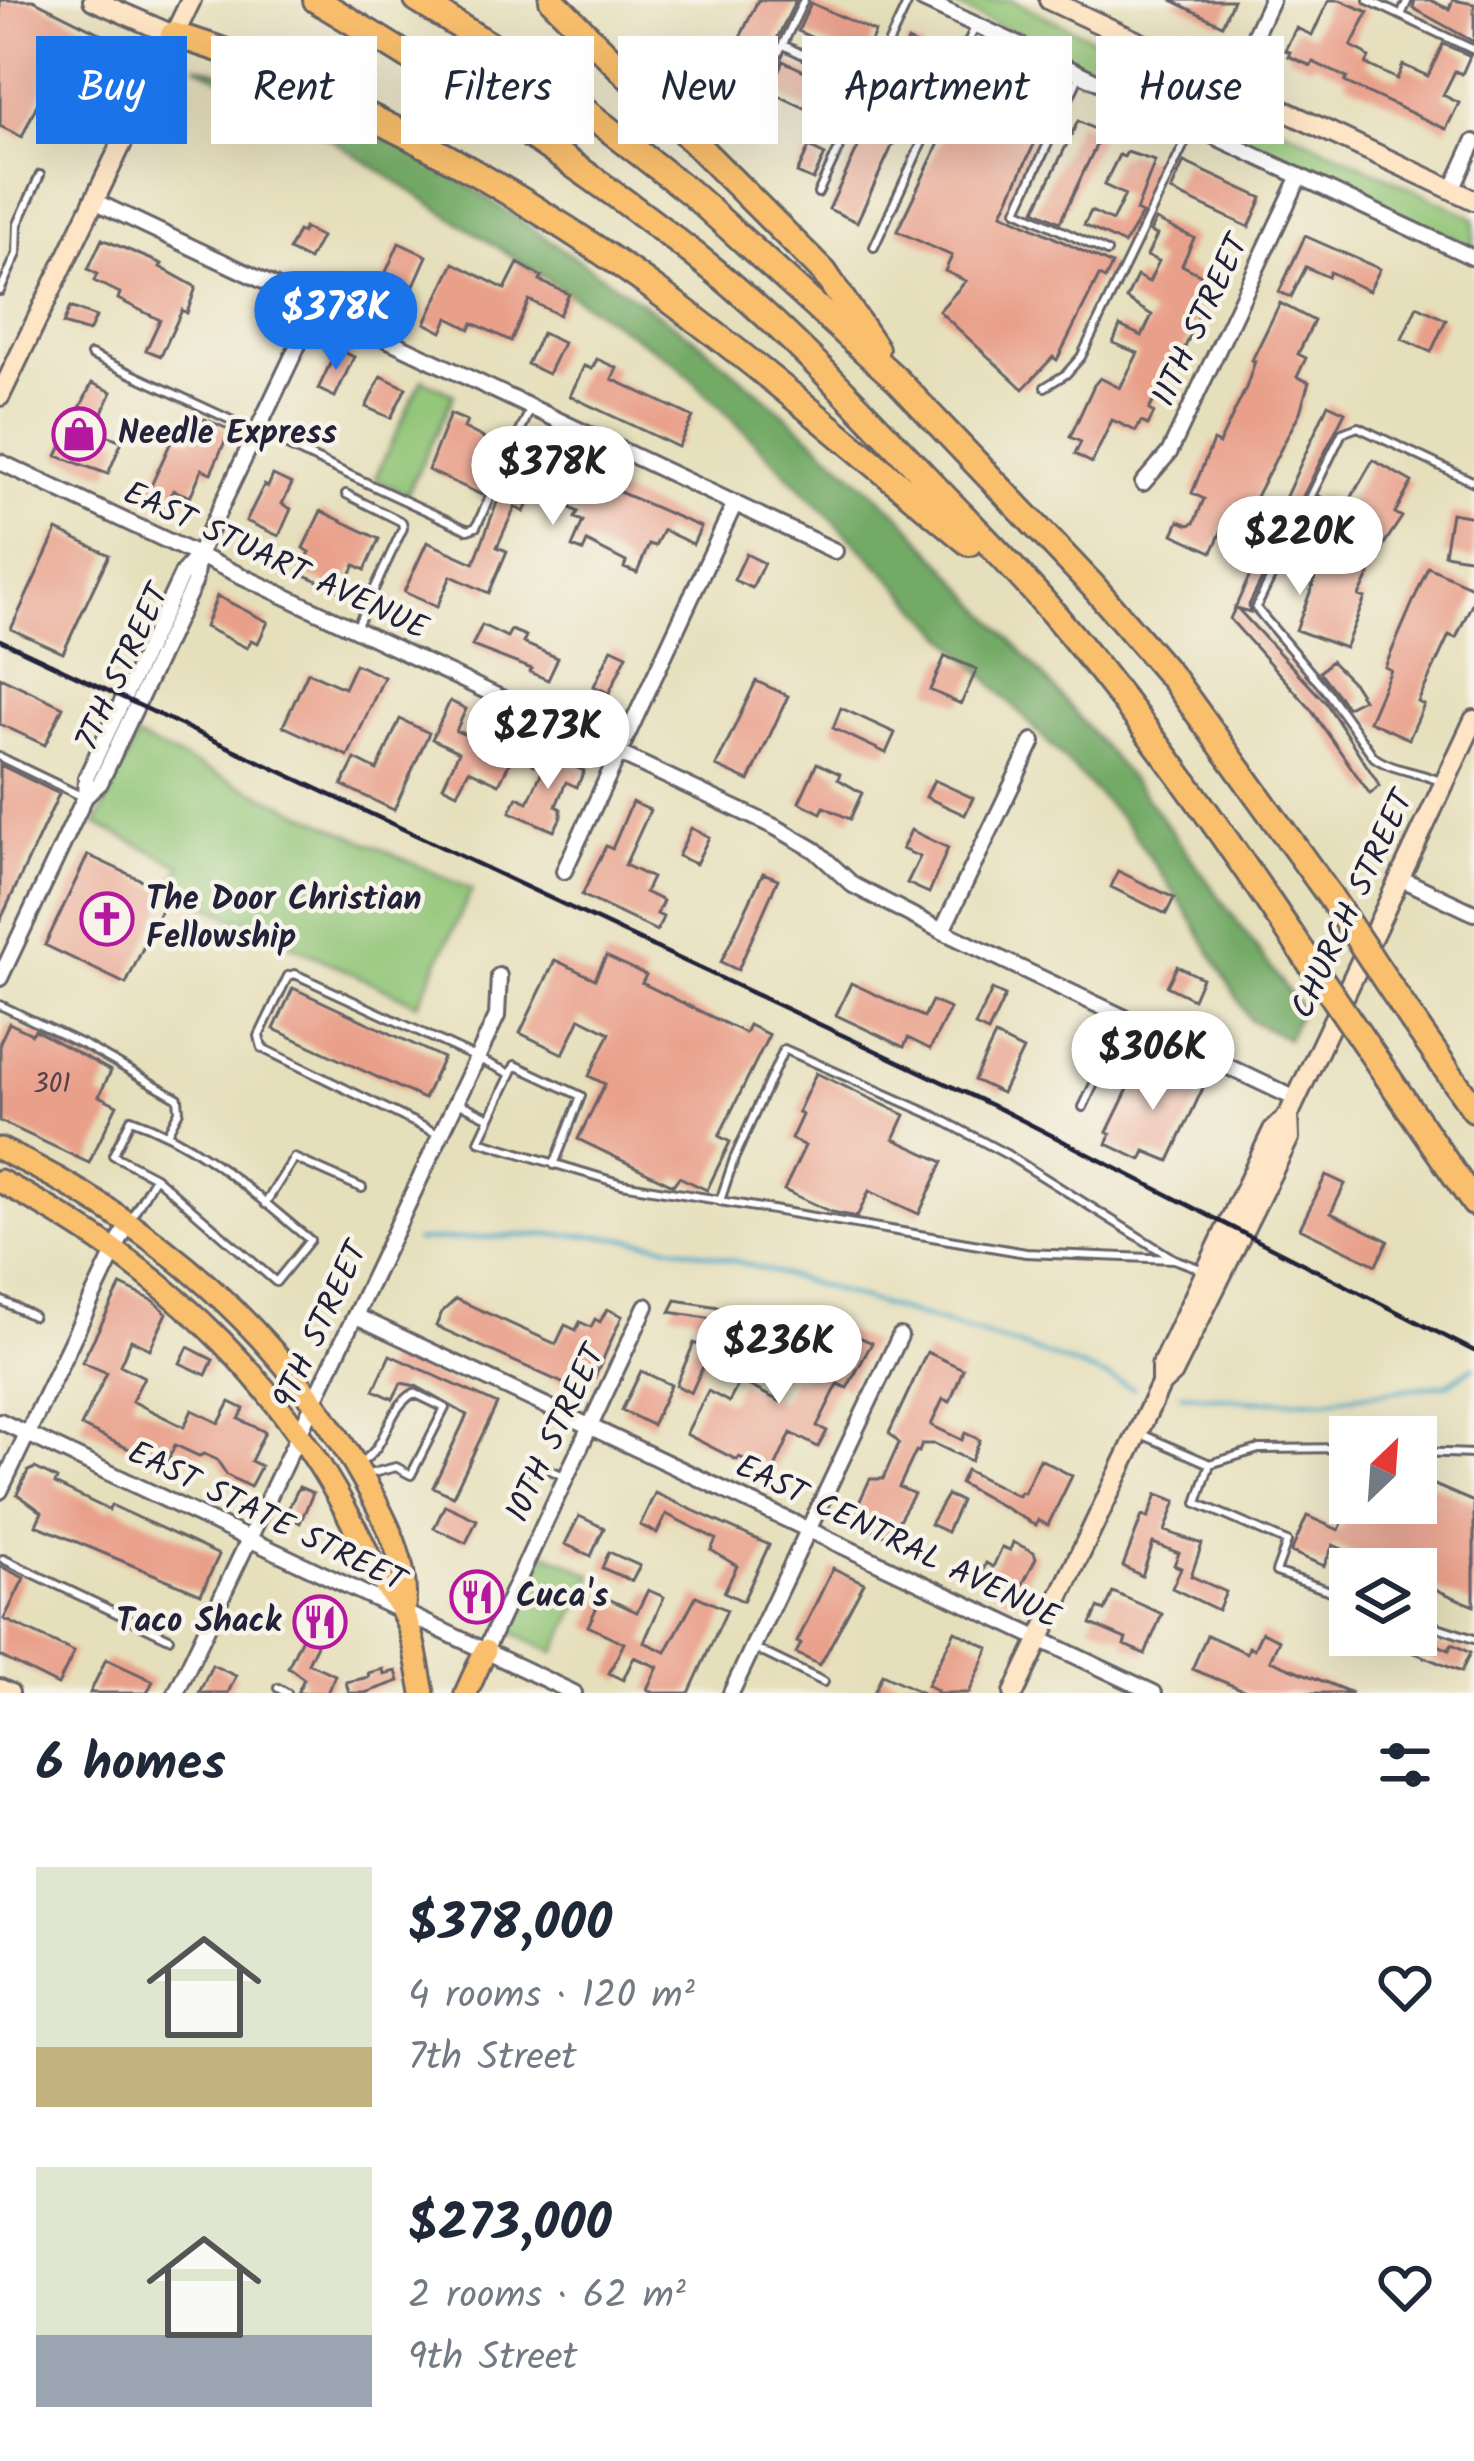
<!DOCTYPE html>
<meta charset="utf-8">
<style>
:root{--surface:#fff;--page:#f6f6f7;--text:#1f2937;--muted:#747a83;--accent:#1a73e8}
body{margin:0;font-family:Kalam,sans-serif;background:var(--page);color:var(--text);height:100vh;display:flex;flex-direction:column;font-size:45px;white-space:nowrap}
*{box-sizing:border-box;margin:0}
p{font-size:39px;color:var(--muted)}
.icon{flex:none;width:66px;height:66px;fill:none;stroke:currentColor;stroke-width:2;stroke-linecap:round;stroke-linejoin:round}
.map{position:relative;height:1693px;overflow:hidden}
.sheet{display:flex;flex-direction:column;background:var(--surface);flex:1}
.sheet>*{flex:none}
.hud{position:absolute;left:36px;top:36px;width:1404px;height:108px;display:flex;gap:24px}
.needle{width:78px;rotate:25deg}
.tools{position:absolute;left:1329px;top:1416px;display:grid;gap:24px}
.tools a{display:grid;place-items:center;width:108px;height:108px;border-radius:0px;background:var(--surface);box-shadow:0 12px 48px #0002;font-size:60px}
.price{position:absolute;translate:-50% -102px;padding:0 27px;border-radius:42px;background:#fff;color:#222;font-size:39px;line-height:78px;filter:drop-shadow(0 3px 6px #0008)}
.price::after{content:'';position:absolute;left:50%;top:72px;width:36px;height:27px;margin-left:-18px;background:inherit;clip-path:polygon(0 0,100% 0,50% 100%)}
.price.active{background:var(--accent);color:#fff}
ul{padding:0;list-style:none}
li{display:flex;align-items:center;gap:36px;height:300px;padding:0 36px}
li span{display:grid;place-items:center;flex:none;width:336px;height:240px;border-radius:0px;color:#555}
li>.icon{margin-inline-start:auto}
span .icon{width:144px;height:144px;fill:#fffc;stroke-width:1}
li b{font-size:51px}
h2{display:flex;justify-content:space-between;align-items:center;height:144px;padding:0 36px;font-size:51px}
.pill{padding:0 42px;border-radius:0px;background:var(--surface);box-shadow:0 12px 48px #0002;font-size:42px;line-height:108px}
.pill.active{background:var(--accent);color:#fff}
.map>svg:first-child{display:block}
.green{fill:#8fc475;stroke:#587358;stroke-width:3}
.forest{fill:#73aa66;stroke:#4a6650;stroke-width:3}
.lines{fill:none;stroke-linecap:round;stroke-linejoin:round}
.stream{stroke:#44a6c3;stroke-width:4.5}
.building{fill:#e9a08b}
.lane-casing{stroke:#676468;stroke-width:12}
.street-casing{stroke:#676468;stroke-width:20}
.secondary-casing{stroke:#676468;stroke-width:24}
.primary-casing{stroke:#676468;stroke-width:27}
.highway-casing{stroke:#676468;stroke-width:30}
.lane{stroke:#fff;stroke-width:6}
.street{stroke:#fff;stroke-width:14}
.secondary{stroke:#fde5c5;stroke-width:18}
.primary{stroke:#f9bf6d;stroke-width:21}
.highway{stroke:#f9bf6d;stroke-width:24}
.rail{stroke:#22223b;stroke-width:4.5}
.highway-bridge-casing{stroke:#676468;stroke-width:30;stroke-linecap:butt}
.highway-bridge{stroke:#f9bf6d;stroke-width:24}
.labels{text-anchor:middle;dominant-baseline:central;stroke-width:9;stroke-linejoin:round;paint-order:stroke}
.number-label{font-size:27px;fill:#54424f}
.street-label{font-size:33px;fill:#22223b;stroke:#f7f3e8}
.poi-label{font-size:33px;font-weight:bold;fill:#22223b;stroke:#f7f3e8;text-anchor:start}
</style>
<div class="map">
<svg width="1474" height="1693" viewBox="0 0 1474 1693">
<rect width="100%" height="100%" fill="#f7f3e8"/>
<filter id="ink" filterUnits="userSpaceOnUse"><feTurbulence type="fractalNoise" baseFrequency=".00833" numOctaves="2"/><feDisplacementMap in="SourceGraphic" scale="24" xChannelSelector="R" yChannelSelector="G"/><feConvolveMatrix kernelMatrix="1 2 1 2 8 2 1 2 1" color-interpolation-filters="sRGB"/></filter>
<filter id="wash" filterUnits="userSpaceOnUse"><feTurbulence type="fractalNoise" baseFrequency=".004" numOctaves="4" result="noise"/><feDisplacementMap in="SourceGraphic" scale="48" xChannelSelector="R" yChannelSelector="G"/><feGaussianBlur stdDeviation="2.7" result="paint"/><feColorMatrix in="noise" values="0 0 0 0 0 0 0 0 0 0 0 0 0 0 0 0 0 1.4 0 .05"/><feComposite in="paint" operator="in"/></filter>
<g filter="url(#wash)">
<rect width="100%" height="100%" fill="#e6dfbb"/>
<path class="green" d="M943 0H1011L1474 218V249Z
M422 379 454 395 407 494 375 478Z
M136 738 472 890 418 1004 178 892 181 885 173 881 182 866 96 824Z
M545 1552 593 1575 555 1653 509 1630Z"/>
<path class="forest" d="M195 65 265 85 402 147 463 182 697 340 789 418 901 516 1057 692 1150 802 1301 1009 1287 1039 1250 1020 1188 913 1128 826 889 576 676 363 331 139Z"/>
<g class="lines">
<path class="stream" d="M416 1241C480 1239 544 1231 608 1237 701 1246 793 1278 882 1305 967 1330 1052 1353 1133 1388
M1182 1394 1255 1401 1326 1400 1448 1384 1474 1367"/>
</g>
<g id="blocks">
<path class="building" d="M0 0H33L129 48 106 97 79 84 95 49 68 37 22 137 0 126Z
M758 0H796L745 104 670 66 678 49 724 71Z
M1171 0H1233L1222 25Z
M1329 0H1340L1368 12 1351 46 1365 53 1369 58 1366 64 1397 79 1403 65 1428 76 1443 44 1470 56 1462 74 1455 71 1443 95 1459 103 1446 129 1345 82 1347 78 1313 62 1311 66 1288 56 1290 52 1285 50 1296 28 1312 35Z
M1415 0H1430L1449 9 1453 0 1474 4V42L1413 8Z
M811 3 875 32 863 61 798 31Z
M908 41 923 48 920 54 932 60 857 222 829 209Z
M783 61 851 93 837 123 769 91Z
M978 80 1024 101 1027 94 1052 106 1002 213 1112 265 1105 279 1099 276 1057 360 1053 357 1023 389 939 311 966 281 945 271 952 256 897 231 949 122 957 126Z
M1078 121 1102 133 1060 222 1035 210Z
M809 147 825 155 813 180 797 173Z
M1127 152 1155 161 1136 211 1142 214 1124 244 1084 225 1091 211 1112 221 1125 195 1104 185 1119 155 1124 157Z
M1184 162 1262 198 1249 227 1171 191Z
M1156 220 1194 238 1182 265 1205 277 1190 306 1200 311 1177 367 1172 365 1149 410 1154 413 1148 425 1141 422 1136 431 1112 420 1092 463 1075 454 1081 442 1070 437 1094 385 1100 378 1120 388 1138 353 1113 343 1120 326 1142 336 1152 315 1126 299 1137 276 1149 282 1159 261 1147 256 1157 235 1150 232Z
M304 228 321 237 309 260 289 250 298 231 302 233Z
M1305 236 1380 269 1369 291 1330 272 1328 277 1306 267 1291 297 1279 292Z
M102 239 162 264 160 267 196 287 187 313 182 310 161 356 146 350 160 320 118 299 120 293 94 281 97 274 88 269Z
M399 243 427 256 410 294 400 290 395 300 377 292Z
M454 263 505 289 518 263 542 277 540 281 569 294 559 315 529 300 511 341 473 323 470 329 448 318 442 332 425 323Z
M1280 303 1314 321 1298 354 1306 358 1297 377 1309 382 1300 412 1248 512 1244 510 1237 524 1227 519 1212 552 1173 534 1179 521 1189 525 1194 523 1204 499 1192 493 1213 441 1219 444 1246 388 1255 361 1252 360Z
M1417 306 1446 320 1431 352 1402 339Z
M70 307 96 317 89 332 63 324Z
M542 333 563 343 548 374 527 364Z
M337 349 354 357 335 397 318 389Z
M597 359 617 368 612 379 693 417 678 447 570 396 584 366 592 369Z
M381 376 406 388 391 418 366 407Z
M92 383 112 392 94 430 122 441 108 474 57 456Z
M1328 404 1345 412 1249 605 1250 612 1237 608 1326 703 1380 786 1370 794 1309 707 1230 619Z
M450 414 467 421 464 428 504 448 482 495 428 470Z
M205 419 230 430 211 473 202 469 190 497 173 490 166 506 146 497 175 433 191 439Z
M533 451 550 460 548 463 591 482 594 474 613 482 610 488 701 527 693 544 663 530 655 546 649 544 637 573 624 568 626 562 587 542 583 551 572 547 583 521 575 518 578 512 535 489 524 512 515 507 497 547 507 551 489 593 451 576 437 607 404 592 427 542 474 563 506 479 517 484Z
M1373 460 1412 482 1395 513 1402 517 1384 544 1380 543 1383 546 1359 596 1365 598 1345 648 1296 630 1317 574 1288 560 1319 496 1345 509Z
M273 475 292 484 282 504 291 509 279 536 246 521 264 485 268 487Z
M321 511 379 539 365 570 355 565 341 592 299 572 310 552 303 548Z
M1451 513 1474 517V559L1444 554Z
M57 530 109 555 63 653 11 629Z
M746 554 764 563 752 588 734 580Z
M1428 567 1474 588V599L1456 638 1449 635 1418 702 1424 705 1409 739 1369 721 1391 670 1385 667Z
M217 596 268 622 258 643 251 640 247 648 205 627Z
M482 625 507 637 511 630 526 636 523 643 558 658 548 680 530 672 532 669 472 646Z
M612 648 627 655 609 693 594 686Z
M945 656 977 669 961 704 930 690Z
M1331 661 1352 682 1363 699 1347 707 1320 672Z
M355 664 384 677 348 756 283 726 308 672 344 688Z
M0 677 63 707 45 745 0 724Z
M756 681 788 696 749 781 716 766Z
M450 701 466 709 456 731 514 754 499 784 469 770 457 793 443 786 459 752 432 739Z
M841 708 895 733 886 753 833 728Z
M400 719 429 733 394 810 342 785 355 759 377 770Z
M539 751 584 771 577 787 566 782 556 806 561 809V817L554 831 510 812 517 797 528 802 543 769 533 764Z
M817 763 840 774 838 779 862 793 850 819 824 807 821 813 799 802Z
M0 765 59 794 0 921Z
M934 780 973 798 965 815 926 797Z
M632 802 650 810 625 865 652 878 645 892 663 901 657 914 663 917 657 931 582 895 606 846 612 849Z
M691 828 709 837 696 864 678 856Z
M911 830 948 848 929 893 907 883 920 857 902 849Z
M88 855 169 893 126 984 45 945Z
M1118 871 1174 898 1166 914 1111 887Z
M763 873 778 879 738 970 721 962Z
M606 956 646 975 642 983 745 1033 749 1025 769 1035 719 1136 730 1142 707 1190 679 1177 673 1185 578 1139 605 1084 589 1076 610 1033 580 1018 563 1054 520 1033 555 960 595 979Z
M1177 966 1202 978 1193 999 1167 986Z
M851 983 924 1017 932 1001 950 1009 930 1049 908 1038 904 1047 836 1015Z
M293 988 443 1058 424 1099 274 1029Z
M992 990 1005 996 988 1032 975 1026Z
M9 1023 32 1034 35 1030 111 1071 99 1096 117 1105 89 1163 0 1121V1042Z
M995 1036 1023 1050 1002 1093 974 1080Z
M1142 1060 1203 1088 1169 1161 1145 1151 1141 1160 1107 1144 1111 1134 1107 1132Z
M816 1073 905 1115 894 1139 943 1162 919 1214 869 1191 857 1217 832 1212 784 1190 805 1146 791 1139 802 1115 798 1112Z
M1326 1175 1345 1184 1331 1213 1388 1241 1376 1265 1300 1228Z
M121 1285 154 1301 167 1313 150 1349 131 1340 120 1365 144 1377 132 1401 184 1427 192 1410 219 1423 230 1402 244 1409 239 1419 265 1432 251 1461 261 1466 250 1487 227 1475 217 1460 204 1454 199 1456 175 1445 165 1466 81 1426 107 1373 82 1362Z
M456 1299 556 1344 565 1325 576 1330 580 1322 591 1327 595 1319 600 1322 607 1309 622 1316 595 1377 586 1373 578 1390 436 1326 442 1312Z
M676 1300 755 1313 754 1320 760 1323 748 1344 755 1348 746 1368 733 1362 736 1356 713 1346 725 1321 670 1312Z
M833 1329 840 1332 842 1329 872 1343 847 1388 838 1384 817 1426 827 1431 818 1447 791 1433 773 1472 739 1457 737 1460 686 1434 708 1391 729 1402 740 1381 781 1402 793 1376 800 1380 815 1348 823 1352Z
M694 1343 710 1351 691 1393 676 1385Z
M188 1347 213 1360 206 1375 180 1363Z
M927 1352 963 1369 950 1402 943 1399 931 1425 962 1440 965 1433 980 1440 971 1461 935 1444H922L919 1452 916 1451 899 1487 914 1494 889 1537 851 1520 870 1479H883L899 1443 889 1433Z
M390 1355 497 1404 453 1496 433 1487 467 1415 416 1386 401 1383 393 1399 374 1390Z
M641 1371 671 1385 652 1425 622 1410Z
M1040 1459 1072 1476 1048 1525 1038 1520 1036 1525 960 1483 966 1470 1018 1496 1020 1492 1024 1493Z
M35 1468 57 1479 55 1484 109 1510 111 1505 219 1555 201 1594 36 1525 42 1512 17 1494 28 1471Z
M1416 1477 1474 1502V1606L1416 1581V1569H1388L1333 1545 1324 1566 1291 1552 1307 1516 1339 1530 1351 1503H1416Z
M299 1487 313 1493 300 1523 285 1515Z
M655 1493 769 1545 743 1601 724 1592 737 1566 711 1550 716 1539 666 1514 657 1533 640 1525Z
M1157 1494 1176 1501 1165 1531 1202 1544 1191 1576 1226 1592 1218 1610 1172 1588 1181 1568 1174 1565 1179 1553 1153 1543 1142 1576 1123 1566 1142 1516 1148 1518Z
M947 1495 961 1501 947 1532 930 1524Z
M445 1505 477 1520 466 1543 434 1528Z
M579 1516 604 1528 591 1556 565 1544Z
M1013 1542 1034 1552 1036 1558 1014 1601 978 1584 986 1563 993 1567 1002 1547 1010 1550Z
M609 1552 640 1566 632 1581 602 1568Z
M0 1566 24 1578 4 1619 74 1652 58 1685 0 1656Z
M833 1568 864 1583 820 1665 796 1653 801 1644 797 1642Z
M469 1577 492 1588 479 1616 456 1605Z
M648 1590 664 1597 644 1642 666 1652 696 1596 727 1610 689 1693H654L647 1689 658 1667 634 1657 623 1680 609 1673 624 1643 588 1626 602 1596 637 1612Z
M1113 1592 1162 1614 1145 1654 1124 1645 1126 1639 1091 1624 1098 1608 1105 1611Z
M315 1610 330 1617 308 1663 335 1675 327 1693H297L304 1679 288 1667Z
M955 1631 989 1648 969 1693H936L937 1690 927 1685Z
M1262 1632 1279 1640 1270 1660 1352 1693H1251L1192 1669 1207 1635 1247 1653 1249 1647 1254 1649Z
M1406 1635H1416L1449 1650 1452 1644 1470 1653 1461 1672 1400 1647Z
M106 1659 153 1681 147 1693H90Z
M212 1665 236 1676 228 1693H199Z
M383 1669 384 1674 396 1671 399 1681 365 1693H349L346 1682 369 1677 368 1673Z
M882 1674 923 1693H874Z"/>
</g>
</g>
<g filter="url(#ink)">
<use href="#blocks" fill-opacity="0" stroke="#676468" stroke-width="3"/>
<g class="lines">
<g class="lane-casing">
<path id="lane" d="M1368 0 1474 50
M1401 15 1408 0
M783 45 869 86
M1079 77 1017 210 1107 252
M746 121 804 0
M818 193 909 0
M874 247 975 27
M0 291 17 254 18 224 40 175
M91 355 468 530 476 527 530 410
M1045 387 1066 374 1081 357 1191 130
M346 494 402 522 403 528 356 628
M0 757 81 796
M1440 781C1419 772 1391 770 1374 757L1328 693 1256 608 1342 433 1358 427 1474 482
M0 1005 88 1047 178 1098 179 1111 168 1132
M511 1074 515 1065 581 1096 554 1165
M457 1102 490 1118
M1083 1107 1124 1021
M438 1134 262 1048 259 1036 288 976 295 974 511 1074 479 1141 622 1184 719 1200
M265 1204 294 1158 362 1188
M131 1218 155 1177 113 1155 131 1119C203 1144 252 1193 310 1240L276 1282 155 1177
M1174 1259 1026 1253 720 1201 734 1159 784 1049 935 1116 1008 1155 1174 1259 1201 1269
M0 1300 33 1316
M1141 1434 1210 1464 1259 1449 1350 1448
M1416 1452 1474 1454
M359 1463C389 1448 384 1411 414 1393L445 1408 411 1475 396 1467 365 1475
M1210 1464 1197 1503 1287 1542 1276 1572 1350 1598
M520 1479 535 1463 566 1477
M3 1559 169 1638
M1416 1620 1474 1639
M756 1649 824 1682
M278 1688 287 1693"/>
</g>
<g class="street-casing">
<path id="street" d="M923 0 1474 258
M1231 86 1271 0
M1452 190 1474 142
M92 200 835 551
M0 462 777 828 815 850 853 885 942 931 1296 1099
M1143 483 1169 453 1300 176
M85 797 100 783 194 583 198 555
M564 871 735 503
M1400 878 1474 913
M942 931 1033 741
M0 978 85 797 86 778 183 572 198 555 317 305
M356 1316 1154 1693
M0 1421 574 1693
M0 1491 129 1221
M485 1651 646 1306
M176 1693 497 1016 499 976
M731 1693 900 1336"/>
</g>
<g class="secondary-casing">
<path id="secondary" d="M93 0 173 35
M1049 0 1474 200
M0 396 191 0
M1161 1384V1366L1273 1130 1288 1116 1474 720
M0 1689 9 1693
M1014 1693 1161 1384 1173 1373 1289 1138 1288 1116"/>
</g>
<g class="primary-casing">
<path id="primary" d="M0 1149C152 1221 284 1334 366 1484 388 1524 411 1567 403 1614
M0 1181C171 1271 294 1389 374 1567 382 1584 394 1597 403 1613 414 1636 418 1668 423 1693
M466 1693 485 1651"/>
</g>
<g class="highway-casing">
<path id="highway" d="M316 0C454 83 590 170 715 271 788 331 852 400 917 468 962 516 1011 563 1054 614 1144 721 1224 835 1302 951
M417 0 540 76 692 194 897 380 1093 586 1174 680 1329 895
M552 0 824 272 876 349
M173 35C242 53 303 84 367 115 474 168 575 230 671 301 774 377 871 462 969 543
M1414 1023 1474 1109
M1389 1079 1474 1203"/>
</g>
<use href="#lane" class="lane"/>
<use href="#street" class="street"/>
<use href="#secondary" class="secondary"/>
<use href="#primary" class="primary"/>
<use href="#highway" class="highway"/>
<path class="rail" d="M0 640 1002 1110 1474 1351"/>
<g class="highway-bridge-casing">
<path id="highway-bridge" d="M1329 895 1414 1023
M1302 951 1389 1079"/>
</g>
<use href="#highway-bridge" class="highway-bridge"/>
</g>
</g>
<defs>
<g id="shop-ring" transform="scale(2.7)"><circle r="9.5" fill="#f7f3e8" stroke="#b5179e" stroke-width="1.5"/><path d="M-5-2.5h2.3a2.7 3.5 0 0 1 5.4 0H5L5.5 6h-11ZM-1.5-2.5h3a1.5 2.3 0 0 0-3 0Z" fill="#b5179e"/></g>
<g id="church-ring" transform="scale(2.7)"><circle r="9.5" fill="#f7f3e8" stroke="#b5179e" stroke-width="1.5"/><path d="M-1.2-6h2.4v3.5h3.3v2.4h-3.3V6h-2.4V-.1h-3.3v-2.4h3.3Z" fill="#b5179e"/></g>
<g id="restaurant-ring" transform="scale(2.7)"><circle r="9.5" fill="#f7f3e8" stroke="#b5179e" stroke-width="1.5"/><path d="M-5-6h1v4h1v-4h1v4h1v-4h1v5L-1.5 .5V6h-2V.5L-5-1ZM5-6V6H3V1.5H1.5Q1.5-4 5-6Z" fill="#b5179e"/></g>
</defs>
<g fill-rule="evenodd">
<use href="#shop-ring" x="79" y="434"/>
<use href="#church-ring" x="107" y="919"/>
<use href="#restaurant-ring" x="477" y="1597"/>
<use href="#restaurant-ring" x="320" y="1622"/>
</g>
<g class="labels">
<g class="number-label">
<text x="52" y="1084">301</text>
</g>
<g class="street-label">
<text transform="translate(1202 321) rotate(-65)">11TH STREET</text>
<text transform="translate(275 562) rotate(25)">EAST STUART AVENUE</text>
<text transform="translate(124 668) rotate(-65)">7TH STREET</text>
<text transform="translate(1354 905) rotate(-65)">CHURCH STREET</text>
<text transform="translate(322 1326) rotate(-65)">9TH STREET</text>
<text transform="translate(557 1434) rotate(-65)">10TH STREET</text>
<text transform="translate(266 1518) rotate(26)">EAST STATE STREET</text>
<text transform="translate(897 1543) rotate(26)">EAST CENTRAL AVENUE</text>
</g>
<g class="poi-label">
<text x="118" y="434">Needle Express</text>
<text x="146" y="900">The Door Christian<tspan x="146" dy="38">Fellowship</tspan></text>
<text x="516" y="1597">Cuca's</text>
<text x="281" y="1622" text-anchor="end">Taco Shack</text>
</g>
</g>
</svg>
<div class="tools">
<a><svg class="needle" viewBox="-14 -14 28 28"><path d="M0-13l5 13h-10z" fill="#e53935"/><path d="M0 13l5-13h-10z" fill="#747a83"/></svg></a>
<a><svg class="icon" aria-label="layers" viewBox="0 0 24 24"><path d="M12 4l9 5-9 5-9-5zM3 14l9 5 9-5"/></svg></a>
</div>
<b class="price active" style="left:336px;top:373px">$378K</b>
<b class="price" style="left:553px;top:528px">$378K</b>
<b class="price" style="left:1300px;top:598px">$220K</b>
<b class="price" style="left:548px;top:792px">$273K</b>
<b class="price" style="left:1153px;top:1113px">$306K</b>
<b class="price" style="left:779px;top:1407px">$236K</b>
<div class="hud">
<a class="pill active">Buy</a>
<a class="pill">Rent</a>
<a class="pill">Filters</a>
<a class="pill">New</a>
<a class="pill">Apartment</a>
<a class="pill">House</a>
</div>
</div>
<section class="sheet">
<h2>6 homes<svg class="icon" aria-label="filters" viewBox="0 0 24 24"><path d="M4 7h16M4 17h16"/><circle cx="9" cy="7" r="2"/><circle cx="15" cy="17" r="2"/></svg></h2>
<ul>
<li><span style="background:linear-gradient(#dfe7d0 75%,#c2b280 0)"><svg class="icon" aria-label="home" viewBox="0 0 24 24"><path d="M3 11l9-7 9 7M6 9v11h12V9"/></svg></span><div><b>$378,000</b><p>4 rooms · 120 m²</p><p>7th Street</p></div><svg class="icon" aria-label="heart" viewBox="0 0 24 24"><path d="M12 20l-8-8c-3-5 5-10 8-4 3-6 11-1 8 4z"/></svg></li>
<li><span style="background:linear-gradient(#dfe7d0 70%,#9aa5b1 0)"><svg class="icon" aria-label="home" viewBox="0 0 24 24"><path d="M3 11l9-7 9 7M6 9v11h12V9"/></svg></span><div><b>$273,000</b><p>2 rooms · 62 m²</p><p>9th Street</p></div><svg class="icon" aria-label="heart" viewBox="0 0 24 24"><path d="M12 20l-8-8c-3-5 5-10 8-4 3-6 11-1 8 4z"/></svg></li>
</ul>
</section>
